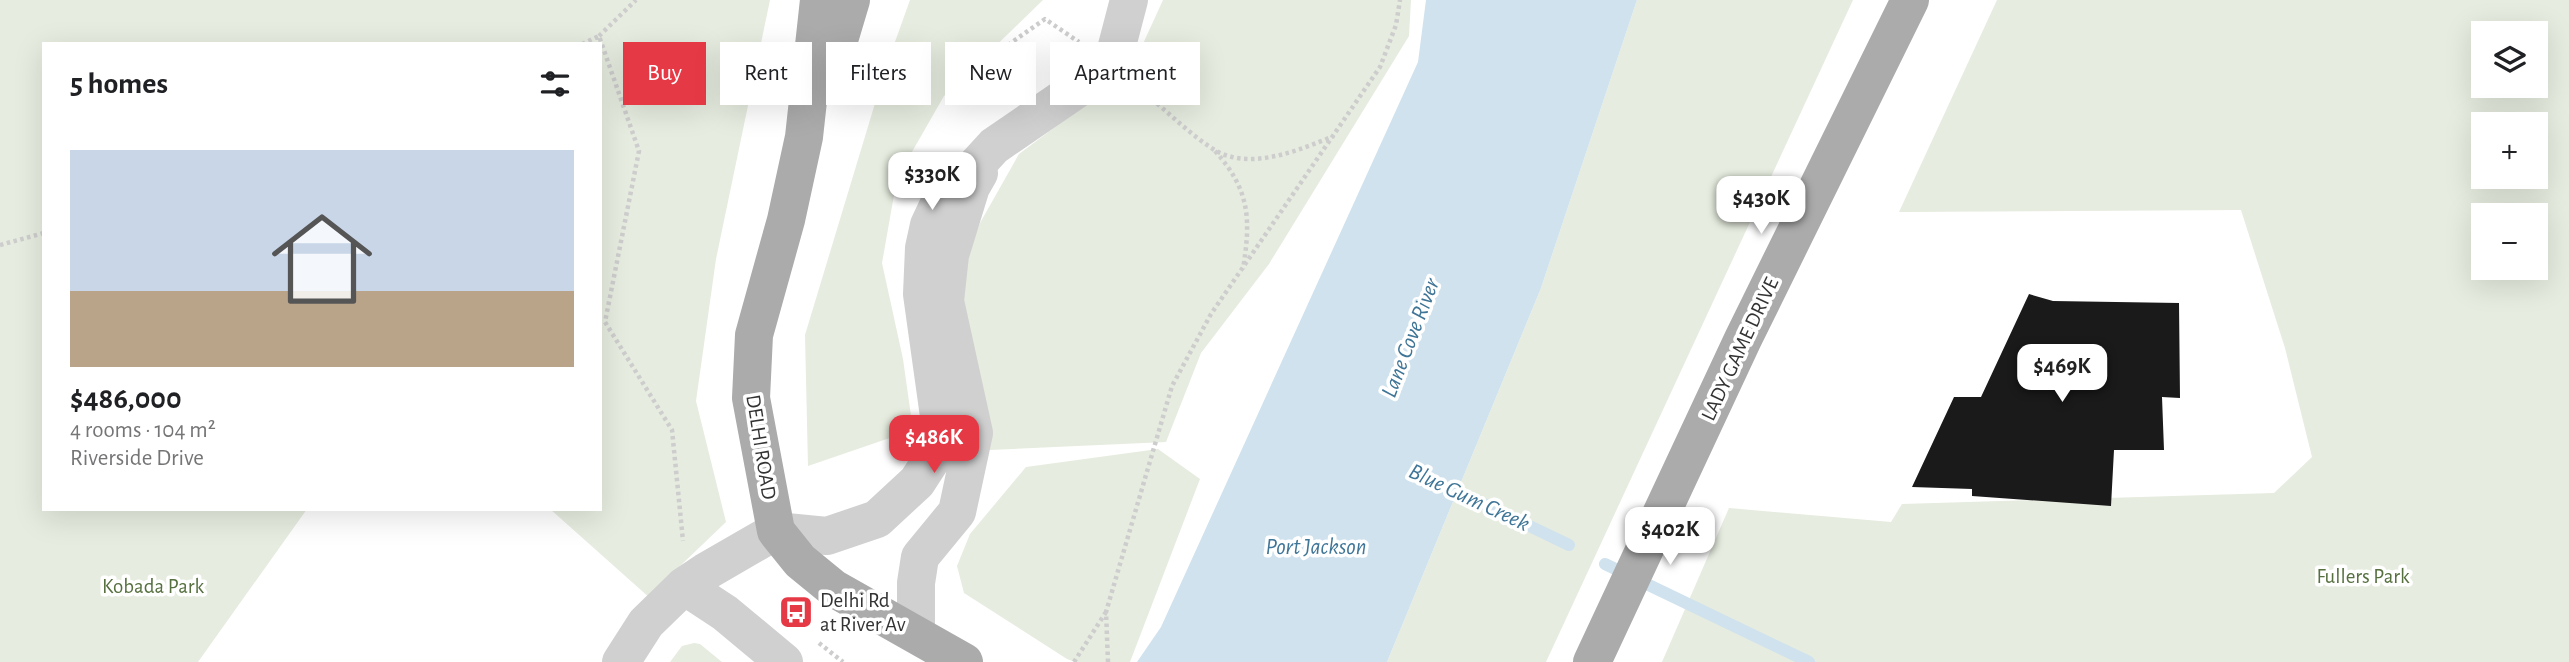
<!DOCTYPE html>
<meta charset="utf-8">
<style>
:root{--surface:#fff;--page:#f6f6f6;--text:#202124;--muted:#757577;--line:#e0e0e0;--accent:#e63946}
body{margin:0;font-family:"Alegreya Sans",sans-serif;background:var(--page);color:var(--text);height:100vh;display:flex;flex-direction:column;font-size:26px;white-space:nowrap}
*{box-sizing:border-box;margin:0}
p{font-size:23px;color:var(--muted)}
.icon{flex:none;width:38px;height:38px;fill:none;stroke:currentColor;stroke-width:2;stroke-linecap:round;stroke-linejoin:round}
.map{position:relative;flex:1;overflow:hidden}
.panel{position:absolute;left:42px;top:42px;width:560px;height:469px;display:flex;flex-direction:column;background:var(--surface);border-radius:0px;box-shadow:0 7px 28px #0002}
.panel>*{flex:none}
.banner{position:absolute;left:623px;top:42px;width:665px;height:63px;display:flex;gap:14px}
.tools{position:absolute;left:2471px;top:21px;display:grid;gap:14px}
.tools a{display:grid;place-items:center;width:77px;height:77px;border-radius:0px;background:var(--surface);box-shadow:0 7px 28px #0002;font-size:35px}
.price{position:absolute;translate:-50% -60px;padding:0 16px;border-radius:14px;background:#fff;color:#222;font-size:23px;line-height:46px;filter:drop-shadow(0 2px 4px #0008)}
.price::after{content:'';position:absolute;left:50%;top:42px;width:21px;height:16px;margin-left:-10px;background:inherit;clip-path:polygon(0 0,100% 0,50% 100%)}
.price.selected{background:var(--accent);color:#fff}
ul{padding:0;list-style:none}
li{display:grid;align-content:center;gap:14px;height:371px;padding:0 28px}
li+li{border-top:2px solid var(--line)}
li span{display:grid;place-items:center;height:217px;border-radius:0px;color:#555}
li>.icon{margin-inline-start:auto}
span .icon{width:126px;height:126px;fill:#fffc;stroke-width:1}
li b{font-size:30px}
h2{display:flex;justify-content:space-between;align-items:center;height:84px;padding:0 28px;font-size:30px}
.chip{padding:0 24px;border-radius:0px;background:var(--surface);box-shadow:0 7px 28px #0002;font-size:24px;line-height:63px}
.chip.selected{background:var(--accent);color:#fff}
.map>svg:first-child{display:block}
.green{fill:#e6ecdf;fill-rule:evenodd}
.water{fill:#cfe2ee}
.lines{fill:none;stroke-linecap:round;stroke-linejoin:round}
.stream{stroke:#cfe2ee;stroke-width:12}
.building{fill:#1a1a1a}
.path{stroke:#cdcdcd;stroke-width:4.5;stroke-dasharray:3.5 3.5;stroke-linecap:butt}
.minor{stroke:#d0d0d0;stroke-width:38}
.major{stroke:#ababab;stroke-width:38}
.labels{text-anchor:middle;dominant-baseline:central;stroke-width:7;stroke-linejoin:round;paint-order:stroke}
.street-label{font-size:21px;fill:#333;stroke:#fff}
.park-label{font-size:21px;fill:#56703f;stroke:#fff}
.poi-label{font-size:21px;fill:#333;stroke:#fff;text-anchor:start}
.water-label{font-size:23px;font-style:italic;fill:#3f7597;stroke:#fff}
</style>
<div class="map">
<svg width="2569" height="662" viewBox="0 0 2569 662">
<rect width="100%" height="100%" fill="#fff"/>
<path class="green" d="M0 0H770L716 259 696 401 726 522 679 567 651 599 550 509H600V44H44V509H307L198 662H0Z
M910 0H1043L944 96 897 178 882 263 903 359 913 430 808 466 805 335 886 67Z
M1163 0H1411L1409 36 1269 264 1201 353 1166 442 990 450 961 292 966 259 980 223 1019 154 1131 70Z
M1637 0H1853L1546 662H1387L1541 288Z
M1997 0H2569V662H1662L1729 508 1891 522 1902 504 2274 493 2312 457 2285 348 2241 210 1899 212ZM2483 33H2536V86H2483ZM2483 124H2536V177H2483ZM2483 215H2536V268H2483Z
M1158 449 1200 479 1130 662H1075L1067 659 964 593 957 566 970 534 1026 467Z
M694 643 700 644 722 662H670L682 646Z"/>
<path class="water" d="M1426 0H1637L1541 288 1387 662H1137L1161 627 1418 62Z"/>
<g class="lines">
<path class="stream" d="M1442 484 1569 545
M1605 564 1809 662"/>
</g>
<path class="building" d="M2029 294 2053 301 2179 303 2180 398 2162 397 2164 450H2114L2111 506 1972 496V489L1912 487 1954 397H1981Z"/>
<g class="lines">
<path class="path" d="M599 36 636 0
M582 44 599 36 639 151 605 322 672 430 683 541
M1008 45 1045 19 1079 42
M1141 90C1165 109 1188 133 1213 149 1249 172 1299 150 1334 136
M1215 151C1250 190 1251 219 1243 269
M0 245 44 233
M819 643 843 662
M1074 662 1106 612
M1108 662 1106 612 1172 386 1211 314 1380 67 1396 25 1400 0"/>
<path class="minor" d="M684 586 725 613 784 662
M916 633V583L920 557 957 512 974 433 945 301 950 255 971 187 979 173
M621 662 646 623 684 586 705 572 776 531 827 536 877 519 917 482 937 451 940 423 922 294 924 248 929 225 937 208 994 146 1112 65 1129 0"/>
<path class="major" d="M819 0 804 137 786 220 754 335 751 398 776 531 800 561 833 588 964 662
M828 77 851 0
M1592 662 1743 339 1910 0"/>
</g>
<defs>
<g id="bus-square" transform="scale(1.75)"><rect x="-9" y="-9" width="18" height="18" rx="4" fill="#e63946" stroke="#fff"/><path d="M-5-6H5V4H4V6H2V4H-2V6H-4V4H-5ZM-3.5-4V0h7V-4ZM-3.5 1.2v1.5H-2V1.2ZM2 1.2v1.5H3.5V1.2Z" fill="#fff"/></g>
</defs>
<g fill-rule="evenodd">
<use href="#bus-square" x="796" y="612"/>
</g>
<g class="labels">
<g class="street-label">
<text transform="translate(1740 349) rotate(-65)">LADY GAME DRIVE</text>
<text transform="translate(761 447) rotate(81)">DELHI ROAD</text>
</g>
<g class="park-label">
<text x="2363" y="576">Fullers Park</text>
<text x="153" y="586">Kobada Park</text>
</g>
<g class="poi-label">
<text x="820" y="600">Delhi Rd<tspan x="820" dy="24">at River Av</tspan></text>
</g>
<g class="water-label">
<text transform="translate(1411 338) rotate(-69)">Lane Cove River</text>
<text transform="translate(1469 498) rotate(25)">Blue Gum Creek</text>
<text x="1316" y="547">Port Jackson</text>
</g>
</g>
</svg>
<div class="tools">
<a><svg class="icon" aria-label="layers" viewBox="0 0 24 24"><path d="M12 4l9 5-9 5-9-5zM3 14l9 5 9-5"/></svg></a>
<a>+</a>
<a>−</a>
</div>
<b class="price" style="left:932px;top:212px">$330K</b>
<b class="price" style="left:1761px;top:236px">$430K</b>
<b class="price" style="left:2062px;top:404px">$469K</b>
<b class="price selected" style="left:934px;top:475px">$486K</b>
<b class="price" style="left:1670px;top:567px">$402K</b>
<div class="banner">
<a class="chip selected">Buy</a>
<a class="chip">Rent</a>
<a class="chip">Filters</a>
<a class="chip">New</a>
<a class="chip">Apartment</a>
</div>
<section class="panel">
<h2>5 homes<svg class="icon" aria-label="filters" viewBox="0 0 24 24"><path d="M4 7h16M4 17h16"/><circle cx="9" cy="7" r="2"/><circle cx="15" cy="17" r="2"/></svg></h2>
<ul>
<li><span style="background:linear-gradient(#c9d6e8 65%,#b9a48a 0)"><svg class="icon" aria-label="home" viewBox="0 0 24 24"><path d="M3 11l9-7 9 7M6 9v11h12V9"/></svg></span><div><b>$486,000</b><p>4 rooms · 104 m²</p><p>Riverside Drive</p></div></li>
</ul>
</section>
</div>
